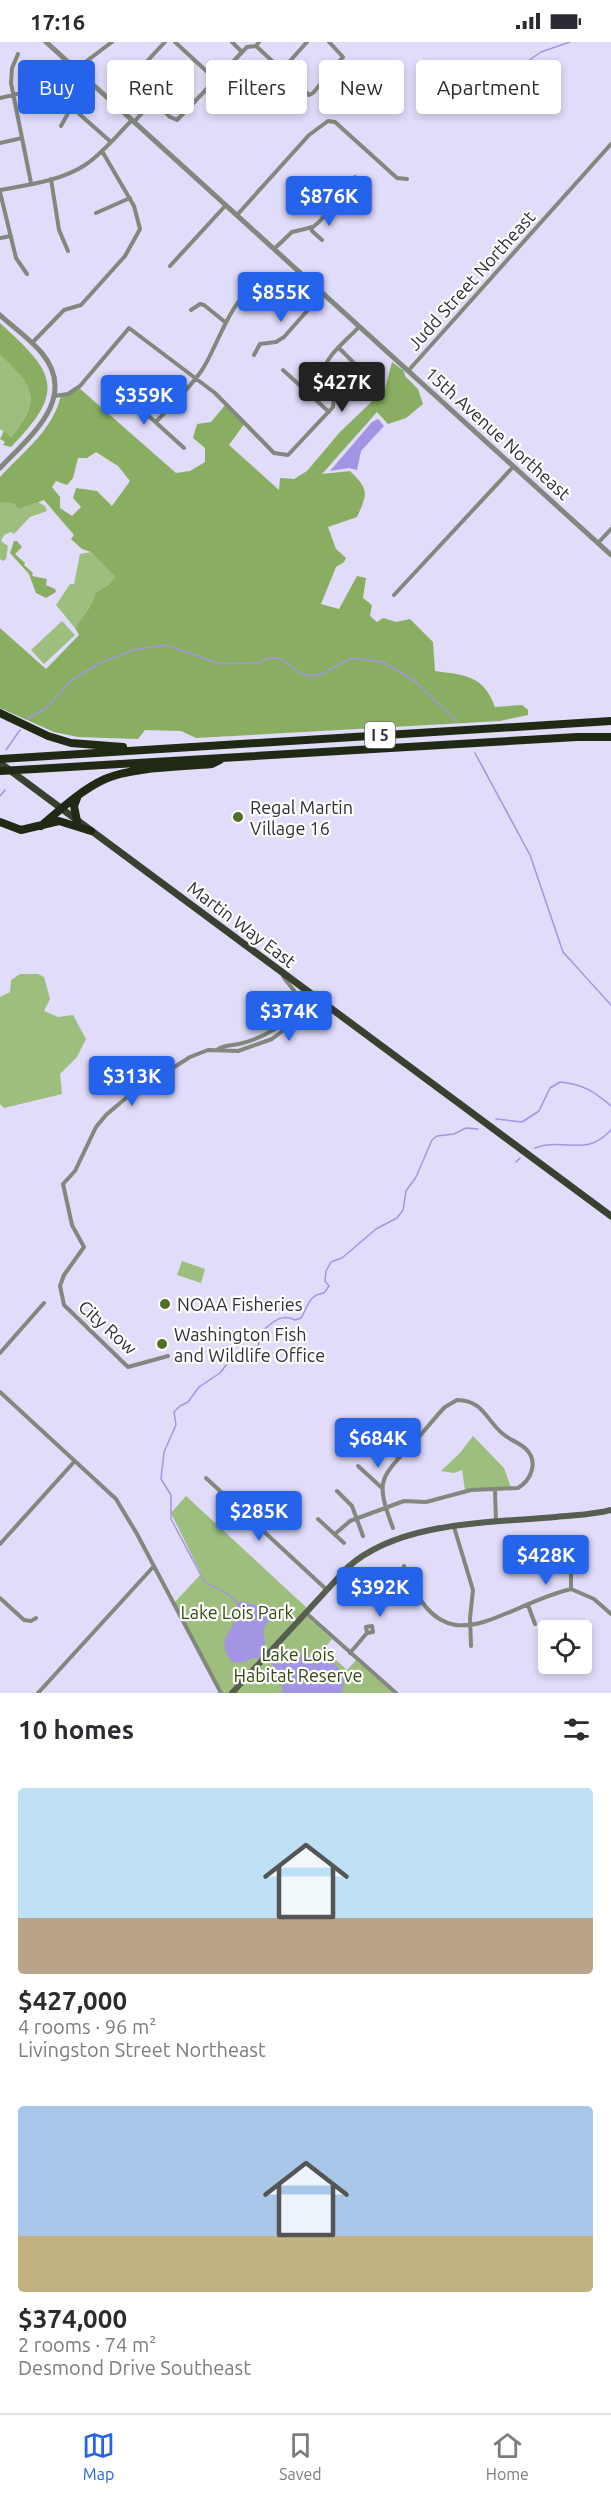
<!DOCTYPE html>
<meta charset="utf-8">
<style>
:root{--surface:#fff;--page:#f2f2f3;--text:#2b2b33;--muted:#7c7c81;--line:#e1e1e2;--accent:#2563eb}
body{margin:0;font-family:Ubuntu,sans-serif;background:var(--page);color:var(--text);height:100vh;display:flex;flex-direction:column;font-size:22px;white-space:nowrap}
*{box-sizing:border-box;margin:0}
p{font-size:20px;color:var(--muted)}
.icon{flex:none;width:33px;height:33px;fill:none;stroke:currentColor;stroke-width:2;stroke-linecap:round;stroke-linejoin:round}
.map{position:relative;height:1651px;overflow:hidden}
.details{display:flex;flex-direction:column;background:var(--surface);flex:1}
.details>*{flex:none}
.hud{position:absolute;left:18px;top:18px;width:576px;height:54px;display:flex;gap:12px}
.fabs{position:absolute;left:538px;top:1578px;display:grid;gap:12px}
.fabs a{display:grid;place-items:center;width:54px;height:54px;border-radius:6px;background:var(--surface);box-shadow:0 3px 9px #0003;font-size:30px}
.price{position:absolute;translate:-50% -51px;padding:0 14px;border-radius:6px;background:var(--accent);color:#fff;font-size:20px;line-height:39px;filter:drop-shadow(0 2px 3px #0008)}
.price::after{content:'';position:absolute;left:50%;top:36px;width:18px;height:14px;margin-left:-9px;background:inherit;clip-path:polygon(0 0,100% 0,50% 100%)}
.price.on{background:#222;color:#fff}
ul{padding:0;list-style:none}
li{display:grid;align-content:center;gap:12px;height:318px;padding:0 18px}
li span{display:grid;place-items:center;height:186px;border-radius:6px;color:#555}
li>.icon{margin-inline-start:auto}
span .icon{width:108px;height:108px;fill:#fffc;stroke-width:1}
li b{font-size:26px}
h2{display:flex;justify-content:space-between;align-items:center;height:72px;padding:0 18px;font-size:26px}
.tag{padding:0 21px;border-radius:6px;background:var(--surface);box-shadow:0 3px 9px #0003;font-size:21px;line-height:54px}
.tag.on{background:var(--accent);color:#fff}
.status{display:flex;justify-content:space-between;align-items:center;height:42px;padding:0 30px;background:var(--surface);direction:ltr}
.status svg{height:16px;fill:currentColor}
.menu{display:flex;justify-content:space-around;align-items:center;height:84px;border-top:2px solid var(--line);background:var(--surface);font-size:16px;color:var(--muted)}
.menu a{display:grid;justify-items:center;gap:3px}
.menu .on{color:var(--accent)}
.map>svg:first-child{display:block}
.green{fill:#9dbe7c}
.forest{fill:#89ae61;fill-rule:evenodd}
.water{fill:#a395e3}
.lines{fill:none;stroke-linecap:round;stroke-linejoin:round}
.stream{stroke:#a395e3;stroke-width:1.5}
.minor{stroke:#82887d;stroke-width:4}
.tertiary{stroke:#82887d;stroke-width:5}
.secondary{stroke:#565e4f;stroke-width:6}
.primary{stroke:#38412f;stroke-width:7}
.motorway{stroke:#1f2914;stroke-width:8}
.motorway-bridge{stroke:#1f2914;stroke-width:8}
.poi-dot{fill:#507027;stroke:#fff;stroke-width:2}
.labels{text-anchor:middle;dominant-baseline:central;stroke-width:4.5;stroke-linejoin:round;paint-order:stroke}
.shield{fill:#fff;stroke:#6e6d75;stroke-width:1.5}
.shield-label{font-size:16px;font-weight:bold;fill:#302e3a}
.street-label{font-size:18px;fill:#302e3a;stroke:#fff}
.poi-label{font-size:18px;fill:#302e3a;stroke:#fff;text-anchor:start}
.park-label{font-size:18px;fill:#324a12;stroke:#fff}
</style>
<div class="status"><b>17:16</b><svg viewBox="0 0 49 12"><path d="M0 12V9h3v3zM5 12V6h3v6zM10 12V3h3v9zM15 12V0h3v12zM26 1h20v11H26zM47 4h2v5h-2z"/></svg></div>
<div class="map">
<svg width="611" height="1651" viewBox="0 0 611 1651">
<rect width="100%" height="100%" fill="#e0dcf9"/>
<path class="green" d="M0 313C34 343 42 358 11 395L0 387Z
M3 459 15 461 19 467 38 460 45 464 47 469 30 475 14 492 11 490 4 493 1 499 8 504 6 517 3 519 0 517V460Z
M91 510 115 535 108 543 95 551C92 566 83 573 75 586L56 563 70 542H74L80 512Z
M62 579 75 593 44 622 31 608Z
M20 932H38L44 935 50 957 44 969 58 975 73 973 86 997 77 1015 60 1032 62 1052 4 1066 0 1062V955L10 950 11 938Z
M182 1219 205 1227 201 1241 177 1233Z
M473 1394 504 1426 512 1448H465L462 1428 454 1431 441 1429 460 1411Z
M186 1454 308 1567 305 1573 332 1597 324 1607 347 1628 356 1618 393 1651H221L174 1561 201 1532 171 1471Z"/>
<path class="forest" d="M0 281C55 331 67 348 11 405L3 403 5 400 0 397 4 389 11 395C43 357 33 343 0 313Z
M392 320 404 329 405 334 418 347 423 362 406 376 388 382 377 370 322 432 350 429C369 448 368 451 357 475L328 485 336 507 346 516 344 520 336 525 321 562 339 567 357 534 366 536 363 556 372 563 370 574 377 580 383 576 396 580 410 577 433 600 435 629C464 633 484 633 495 665L522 663 528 668V673L500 679 196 696 181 689 145 688 138 697 78 695 54 690 0 666V586L46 627 79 593 75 586C83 573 92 566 95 551L108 543 115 535 91 510 82 507 71 497 74 493 44 458 19 467 14 461 0 460V435C23 410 54 387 61 353L78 345 176 431 190 429 205 420V406L193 396 197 382 211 380 226 362 245 381 229 403 279 448 280 436 294 437 307 429 340 390 385 347ZM96 410 118 424 130 439 112 464 97 449 76 446 73 456 81 465 72 474 60 466V455L52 445 56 439 67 443 73 436 78 416H87Z
M14 499H17L22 505 15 512 25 521 24 523 33 531 32 534 47 537 46 543 55 547 56 550 46 556 36 551 29 532 10 511Z"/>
<path class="water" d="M378 377 384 384 361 409 357 428 349 426 330 429 372 380Z
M242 1559 260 1565 273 1573 263 1587 265 1600 262 1609 270 1615C290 1613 333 1608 342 1632 344 1638 345 1645 341 1651H283C281 1636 276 1617 258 1616 247 1616 243 1624 231 1619 217 1599 228 1592 239 1574L237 1562Z"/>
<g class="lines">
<path class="stream" d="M487 42 519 25 541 10 570 0
M27 677 45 667 72 638 100 621 133 608 166 603 220 622 259 621 269 616H280L302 632 311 634 320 633 352 616 383 620 415 639 456 679
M6 708 20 688
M475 711 530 813 563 910 611 963
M0 754 5 748
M496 1077 522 1080 539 1069 550 1046 560 1040C582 1042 594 1049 611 1064
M535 1106C566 1095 585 1116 611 1088
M516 1120 520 1116
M237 1562C228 1547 217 1549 204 1539L171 1477V1453L161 1437 164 1410 176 1383 174 1370 180 1364 188 1360 199 1345 220 1331 227 1322 258 1307 260 1291C271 1282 281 1270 295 1278L301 1276C308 1265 308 1253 324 1251L329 1244 325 1239 326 1229 331 1220 342 1216 376 1187 397 1176 403 1168 406 1149 416 1135 432 1098 437 1094 454 1092 466 1086 478 1087"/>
<path class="minor" d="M165 0 137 30 134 35V40L170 75 177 78 247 5 256 4 259 0
M175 0 215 37
M232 0 242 10
M256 4 309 53 313 51 343 15 329 0
M18 12 12 26 11 41 31 141
M76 27 112 0
M281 29 307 0
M0 56 43 46 52 48 111 100
M134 80 153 59
M61 84 72 64
M0 101 22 96
M51 137 59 188 68 209
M311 147 332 165
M0 148C27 143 61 139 85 123 103 111 117 93 132 78
M0 150 16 216 27 232
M96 171 130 156
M237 173 309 93 328 79 335 80 397 136 407 137
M311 185 312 189 322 198
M0 196 11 194
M274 207 292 190 313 185 319 180 351 144 355 135
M170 224 226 163
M191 268 200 262 204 263 225 280
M32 301 64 268 81 263 125 214 140 187 134 164 102 109
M339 306 357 324 358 330
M254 313 260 302 276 300 284 295 322 252
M283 328 329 370
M408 329 611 102
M119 347 184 406
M54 354 68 352 80 344 129 286 215 351 274 411 288 413 333 365 334 356C331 349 324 343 323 335 321 317 348 297 359 285
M156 380C171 363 189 347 202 328 218 304 232 251 261 241
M598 501 611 487
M394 553 513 425
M283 934C290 946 304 954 297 968
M217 1008C224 1002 234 1004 243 1001 272 993 294 976 311 952
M0 1311 44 1261
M168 1314 128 1325 64 1263 60 1244 64 1233 84 1205 72 1183 63 1142 75 1129 96 1085 106 1073 126 1056 190 1015 208 1008 238 1009 272 997 297 978 316 956
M0 1350 116 1457 137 1492 221 1651
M382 1401 399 1416
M358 1424 382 1446
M206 1436 327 1548
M337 1449 352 1464 363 1494
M495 1449 496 1479
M318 1477 344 1501
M454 1485 473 1548 470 1576 471 1604
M335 1492 350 1479 404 1459 426 1460 471 1448 518 1446C531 1438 539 1420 526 1407 520 1401 510 1398 503 1392 485 1377 484 1359 457 1358L445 1365C434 1376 425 1389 414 1400 381 1436 374 1436 393 1486
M0 1502 74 1420
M571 1510V1547
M404 1524C443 1631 499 1564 571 1547L594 1557 611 1572
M0 1556 24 1578 31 1579 36 1576
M528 1563 535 1582
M306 1571 396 1651
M350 1611 367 1591 366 1585 372 1584 373 1590 367 1591
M38 1651 154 1524"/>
<path class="tertiary" d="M46 0 611 513
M0 273C13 285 29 296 41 310 80 356 29 395 0 426"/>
<path class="secondary" d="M232 1651 348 1525C400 1479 489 1481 556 1475 574 1473 593 1473 611 1468"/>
<path class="primary" d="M0 721 611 1174"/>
<path class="motorway" d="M0 671 48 694 71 701 123 705
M0 717 611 679
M35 727 577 695H611
M77 756 74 764 77 779
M0 780 21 788 59 779 91 789
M41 784C61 767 81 748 105 737 132 725 182 725 212 722L220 718"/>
<path class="motorway-bridge" d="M0 729 35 727"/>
</g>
<g class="poi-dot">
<circle cx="238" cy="775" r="6"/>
<circle cx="165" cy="1262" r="6"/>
<circle cx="162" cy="1302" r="6"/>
</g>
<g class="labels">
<rect class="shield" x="365" y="680" width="30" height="26" rx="4.5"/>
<g class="shield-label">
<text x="380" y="693">I 5</text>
</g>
<g class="street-label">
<text transform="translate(471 238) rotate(-48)">Judd Street Northeast</text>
<text transform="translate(498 391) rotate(42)">15th Avenue Northeast</text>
<text transform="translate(242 882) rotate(37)">Martin Way East</text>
<text transform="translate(108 1285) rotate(42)">City Row</text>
</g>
<g class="poi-label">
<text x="250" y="765">Regal Martin<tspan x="250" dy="21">Village 16</tspan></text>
<text x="177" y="1262">NOAA Fisheries</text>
<text x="174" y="1292">Washington Fish<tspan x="174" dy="21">and Wildlife Office</tspan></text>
</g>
<g class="park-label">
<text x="237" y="1570">Lake Lois Park</text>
<text x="298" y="1612">Lake Lois<tspan x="298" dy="21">Habitat Reserve</tspan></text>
</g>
</g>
</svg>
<div class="fabs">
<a><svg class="icon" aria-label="locate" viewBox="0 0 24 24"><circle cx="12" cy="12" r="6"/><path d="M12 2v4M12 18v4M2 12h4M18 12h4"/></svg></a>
</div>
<b class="price" style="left:329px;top:185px">$876K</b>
<b class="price" style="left:281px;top:281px">$855K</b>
<b class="price on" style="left:342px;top:371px">$427K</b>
<b class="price" style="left:144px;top:384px">$359K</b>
<b class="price" style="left:289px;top:1000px">$374K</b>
<b class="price" style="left:132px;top:1065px">$313K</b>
<b class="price" style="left:378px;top:1427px">$684K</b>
<b class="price" style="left:259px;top:1500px">$285K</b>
<b class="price" style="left:546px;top:1544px">$428K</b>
<b class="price" style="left:380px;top:1576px">$392K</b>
<div class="hud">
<a class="tag on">Buy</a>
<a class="tag">Rent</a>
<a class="tag">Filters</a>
<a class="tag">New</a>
<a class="tag">Apartment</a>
</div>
</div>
<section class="details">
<h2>10 homes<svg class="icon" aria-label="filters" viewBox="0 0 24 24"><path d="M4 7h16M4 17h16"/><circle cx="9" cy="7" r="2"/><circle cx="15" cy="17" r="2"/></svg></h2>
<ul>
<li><span style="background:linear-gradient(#bfe0f5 70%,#b9a48a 0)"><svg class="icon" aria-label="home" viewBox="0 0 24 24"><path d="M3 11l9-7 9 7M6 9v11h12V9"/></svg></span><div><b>$427,000</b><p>4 rooms · 96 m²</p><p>Livingston Street Northeast</p></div></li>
<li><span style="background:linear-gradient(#a9c7e8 70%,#c2b280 0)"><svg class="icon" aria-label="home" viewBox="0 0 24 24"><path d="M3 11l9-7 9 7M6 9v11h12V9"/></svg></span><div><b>$374,000</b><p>2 rooms · 74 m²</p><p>Desmond Drive Southeast</p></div></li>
</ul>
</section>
<nav class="menu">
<a class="on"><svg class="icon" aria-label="map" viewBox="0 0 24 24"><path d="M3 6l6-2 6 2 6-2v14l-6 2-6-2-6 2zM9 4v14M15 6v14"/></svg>Map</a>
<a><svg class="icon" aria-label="saved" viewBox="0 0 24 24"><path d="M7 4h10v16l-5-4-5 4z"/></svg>Saved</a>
<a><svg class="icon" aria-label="home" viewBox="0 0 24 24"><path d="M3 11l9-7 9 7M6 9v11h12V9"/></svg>Home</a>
</nav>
